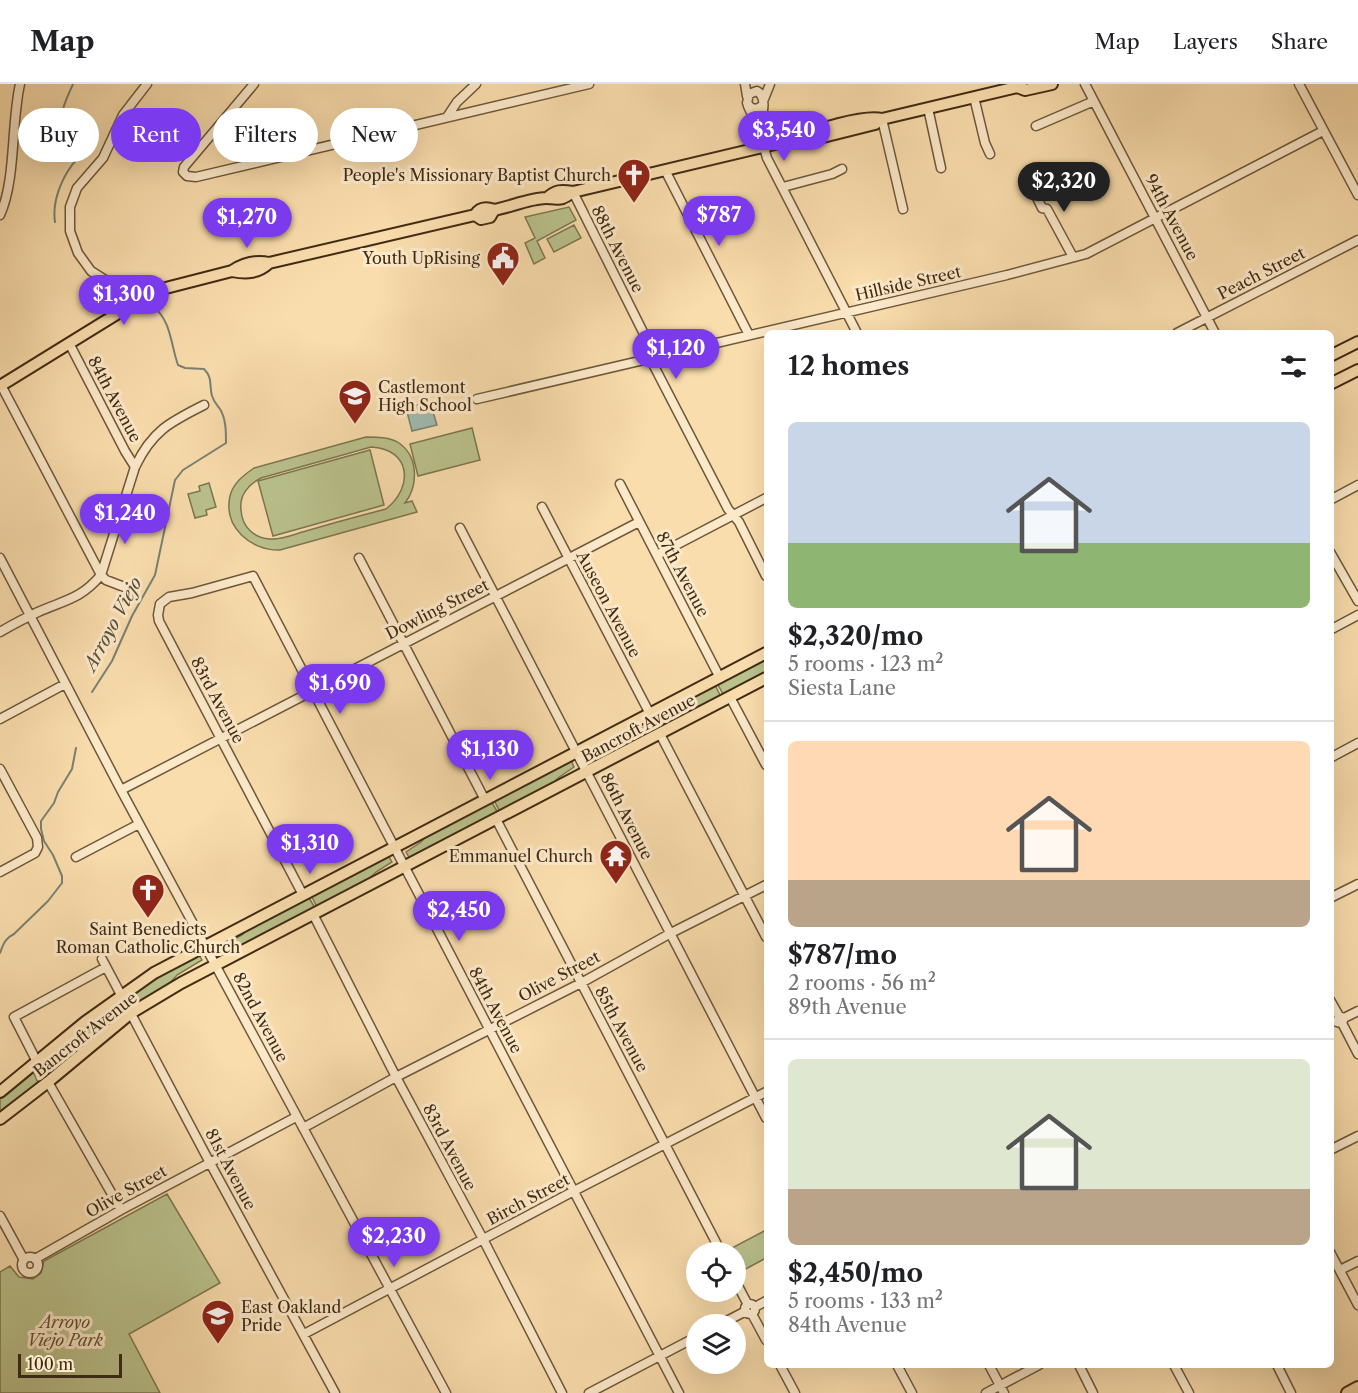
<!DOCTYPE html>
<meta charset="utf-8">
<style>
:root{--surface:#fff;--page:#f2f2f2;--text:#202124;--muted:#757577;--line:#e0e0e0;--accent:#7c3aed}
body{margin:0;font-family:"Libre Caslon Text",serif;background:var(--page);color:var(--text);height:100vh;display:flex;flex-direction:column;font-size:22px;white-space:nowrap}
*{box-sizing:border-box;margin:0}
p{font-size:20px;color:var(--muted)}
.icon{flex:none;width:33px;height:33px;fill:none;stroke:currentColor;stroke-width:2;stroke-linecap:round;stroke-linejoin:round}
.map{position:relative;flex:1;overflow:hidden}
.sheet{position:absolute;left:764px;top:246px;width:570px;height:1038px;display:flex;flex-direction:column;background:var(--surface);border-radius:9px;box-shadow:0 6px 24px #0002}
.sheet>*{flex:none}
.banner{position:absolute;left:18px;top:24px;width:570px;height:54px;display:flex;gap:12px}
.buttons{position:absolute;left:686px;top:1158px;display:grid;gap:12px}
.buttons a{display:grid;place-items:center;width:60px;height:60px;border-radius:50%;background:var(--surface);box-shadow:0 6px 24px #0002;font-size:30px}
.scale{position:absolute;left:18px;bottom:15px;width:104px;box-sizing:border-box;padding-left:6px;border:3px solid #402b14;border-top:0;font-size:16px;line-height:21px;white-space:nowrap;color:#402b14;-webkit-text-stroke:4px #fce9ca;paint-order:stroke}
.price{position:absolute;translate:-50% -51px;padding:0 14px;border-radius:21px;background:var(--accent);color:#fff;font-size:20px;line-height:39px;filter:drop-shadow(0 2px 3px #0008)}
.price::after{content:'';position:absolute;left:50%;top:36px;width:18px;height:14px;margin-left:-9px;background:inherit;clip-path:polygon(0 0,100% 0,50% 100%)}
.price.active{background:#222;color:#fff}
ul{padding:0;list-style:none}
li{display:grid;align-content:center;gap:12px;height:318px;padding:0 24px}
li+li{border-top:2px solid var(--line)}
li span{display:grid;place-items:center;height:186px;border-radius:9px;color:#555}
li>.icon{margin-inline-start:auto}
span .icon{width:108px;height:108px;fill:#fffc;stroke-width:1}
li b{font-size:26px}
h2{display:flex;justify-content:space-between;align-items:center;height:72px;padding:0 24px;font-size:26px}
.pill{padding:0 21px;border-radius:27px;background:var(--surface);box-shadow:0 6px 24px #0002;font-size:21px;line-height:54px}
.pill.active{background:var(--accent);color:#fff}
header{display:flex;align-items:center;gap:36px;box-sizing:border-box;height:84px;padding:0 30px;background:var(--surface);border-bottom:2px solid var(--line)}
header strong{font-size:28px}
nav{display:flex;gap:33px;margin-inline-start:auto;font-size:21px}
.map>svg:first-child{display:block}
.green{fill:#bac28d;stroke:#7d7650;stroke-width:1.5;fill-rule:evenodd}
.water{fill:#9fbbb0;stroke:#798172;stroke-width:1.5}
.lines{fill:none;stroke-linecap:round;stroke-linejoin:round}
.stream{stroke:#798172;stroke-width:2}
.minor-casing{stroke:#6e583a;stroke-width:11}
.major-casing{stroke:#402b14;stroke-width:14}
.minor{stroke:#fce9ca;stroke-width:8}
.major{stroke:#faddad;stroke-width:10}
.labels{text-anchor:middle;dominant-baseline:central;stroke-width:6;stroke-linejoin:round;paint-order:stroke}
.poi-label{font-size:16px;fill:#402b14;stroke:#fce9ca;text-anchor:end}
.street-label{font-size:16px;fill:#402b14;stroke:#fce9ca}
.park-label{font-size:16px;font-style:italic;fill:#5e5132;stroke:#fce9ca}
.water-label{font-size:18px;font-style:italic;fill:#584f3b;stroke:#fce9ca}
</style>
<header>
<strong>Map</strong>
<nav><a>Map</a><a>Layers</a><a>Share</a></nav>
</header>
<div class="map">
<svg width="1358" height="1309" viewBox="0 0 1358 1309">
<rect width="100%" height="100%" fill="#faddad"/>
<filter id="stains"><feTurbulence type="fractalNoise" baseFrequency=".00333" numOctaves="4"/><feColorMatrix values="0 0 0 0 .2 0 0 0 0 .09 0 0 0 0 .02 0 0 0 .5 -.17"/></filter>
<radialGradient id="worn" r=".72"><stop offset=".6" stop-color="#630" stop-opacity="0"/><stop offset="1" stop-color="#630" stop-opacity=".3"/></radialGradient>
<path class="green" d="M569 123 576 136 537 157 545 174 534 180 525 159 535 154 525 133Z
M574 141 581 154 554 168 547 155Z
M472 344 480 376 418 392 410 360Z
M366 353C376 353 390 353 399 359 419 373 418 402 405 419L412 417 417 428 280 466C251 467 223 443 230 412 233 399 244 391 254 384ZM371 363C411 365 414 403 386 425 359 432 333 439 306 447 295 450 282 456 270 455 254 454 242 443 241 426 239 411 249 400 261 394Z
M370 366 384 421 273 452 258 397Z
M209 399 216 423 206 426 207 431 195 434 188 410 200 407 199 402Z
M766 574V589L724 612 717 599Z
M715 601 721 613 654 648 647 636Z
M645 637 651 649 592 680 588 673 605 662 612 654Z
M571 676 574 683 558 694 552 701 500 728 494 716Z
M491 717 498 729 410 775 406 768 421 758 429 749Z
M388 771 392 778 376 788 369 795 317 823 311 811Z
M308 812 315 824 221 873 217 865 242 851 251 842Z
M198 869 202 876 177 891 168 901 135 921 131 914 157 891Z
M115 921 120 927 105 941 100 950 41 998 35 986Z
M33 987 39 1001 0 1031V1014Z
M167 1110 220 1199 129 1250 160 1309H0V1188L10 1182 19 1193 33 1195 41 1189 44 1177Z
M766 1146V1174L742 1187 735 1175V1168H732L730 1165Z"/>
<path class="water" d="M430 318 437 341 412 347 406 324Z"/>
<g class="lines">
<path class="stream" d="M55 138C52 118 61 96 72 81 75 76 83 73 83 67 84 59 64 54 62 40 60 26 68 12 73 0
M92 608 112 577 132 532 155 491 175 396 183 386 226 359C226 347 226 335 220 325 217 321 214 318 212 312 209 301 213 294 204 285L185 284 178 281C171 262 171 235 153 223
M0 869C3 861 5 854 14 850L48 817 62 799V792L53 771 44 757 41 745V737L54 719 58 708 72 685 76 664"/>
<g class="minor-casing">
<path id="minor" d="M254 0 184 83 183 88 187 92 196 93 589 0
M745 0 747 12
M1085 0 1215 249
M1299 0 1358 111
M974 13 985 59 990 70
M764 15 770 0
M748 22 759 46 767 74 857 249
M928 24 941 84
M447 33 457 18 476 0
M882 35 903 125
M1036 42 1094 17
M759 46C761 34 769 14 757 7L749 10 747 19 751 24 757 25 763 21
M665 86 749 251
M1035 89 1030 99 1042 124 1047 125 1073 173
M783 103 832 90 842 85
M573 108 652 266 654 282 728 425 739 438 766 492
M0 131C16 96 11 40 20 0
M132 220 121 206 91 187 78 169 70 147V123L77 104 103 74 123 31 147 0
M1177 249 1358 156
M69 259 125 367 135 383
M1 301 101 491 106 496 132 506
M477 315 1007 191 1086 170 1323 47
M620 400 720 594
M1330 416 1358 401
M542 423 650 630
M460 444 766 1034
M1330 468 1358 517
M657 471 766 414
M0 474 121 706 446 1309
M359 474 485 716
M1330 546 1358 531
M0 548C12 541 25 534 38 528 65 516 81 515 101 491L135 383C152 347 170 338 204 321
M730 613 766 681
M0 635 65 600
M660 650 766 853
M1330 674 1358 659
M0 685 37 754 38 763 35 769 0 788
M121 706 639 438
M496 735 721 1168
M76 773 139 740
M303 811 159 537 158 531 160 520 169 513 192 509 253 492 679 1309
M1330 814 1358 800
M313 830 396 993 483 1155 562 1309
M102 875 210 1079 335 1309
M1330 916 1339 932
M1344 934 1358 927
M1342 939 1337 938 1339 932 1344 934 1342 939 1358 970
M37 978 14 933 106 883
M48 998 121 1126
M303 1044 396 993 581 899 671 849 766 801
M1330 1066 1358 1052
M0 1132 24 1176
M1330 1168 1358 1221
M22 1181a8 8 0 1 1 16 0a8 8 0 1 1-16 0Z
M35 1175 121 1126 296 1033
M1340 1186 1358 1177
M735 1196 748 1221
M745 1225a5 5 0 1 1 10 0a5 5 0 1 1-10 0Z
M755 1223 766 1217
M752 1230 766 1256
M721 1240 746 1227
M304 1250 574 1107 766 1008
M780 1281 795 1309
M897 1281 912 1309
M989 1281 1004 1309
M1079 1281 1093 1309
M1174 1281 1189 1309
M1277 1281 1291 1309
M589 1309 696 1253
M986 1309 1039 1281"/>
</g>
<g class="major-casing">
<path id="major" d="M1017 3 1025 6 1052 0
M796 55 811 56 875 40 882 35 1017 3 1021 0
M547 114C556 106 561 106 573 108
M475 131 481 135 490 133 494 126
M232 187C247 190 258 189 269 179
M1330 272 1358 258
M1330 300 1358 286
M0 302 154 207 232 187C244 179 255 176 269 179L475 131C480 123 486 123 494 126 510 123 531 114 546 114 561 114 558 118 573 108L796 55C814 46 863 31 882 35
M0 1008 85 938 154 889 766 569
M0 1035 48 998 131 929 181 899 766 594
M1347 1309 1358 1303"/>
</g>
<use href="#minor" class="minor"/>
<use href="#major" class="major"/>
</g>
<defs>
<g id="church-pin" transform="scale(1.725)"><path d="M0 17L-7.5 6A9.5 9.5 0 1 1 7.5 6Z" fill="#8f2418" stroke="#fce9ca"/><path d="M-1.2-6h2.4v3.5h3.3v2.4h-3.3V6h-2.4V-.1h-3.3v-2.4h3.3Z" fill="#fff"/></g>
<g id="civic-pin" transform="scale(1.725)"><path d="M0 17L-7.5 6A9.5 9.5 0 1 1 7.5 6Z" fill="#8f2418" stroke="#fce9ca"/><path d="M-.6-6.5H3V-4.5H.6V-3L4-1V1h2V6H-6V1h2V-1L-.6-3ZM-1.2 2.5V6h2.4V2.5Z" fill="#fff"/></g>
<g id="school-pin" transform="scale(1.725)"><path d="M0 17L-7.5 6A9.5 9.5 0 1 1 7.5 6Z" fill="#8f2418" stroke="#fce9ca"/><path d="M0-5L7-2L0 1L-7-2ZM-4 1L0 2.5L4 1V4Q0 6-4 4Z" fill="#fff"/></g>
<g id="temple-pin" transform="scale(1.725)"><path d="M0 17L-7.5 6A9.5 9.5 0 1 1 7.5 6Z" fill="#8f2418" stroke="#fce9ca"/><path d="M0-6L5-2H3V0L6.5 2.5H4V6H1.5V3h-3V6H-4V2.5H-6.5L-3 0V-2H-5Z" fill="#fff"/></g>
</defs>
<g fill-rule="evenodd">
<use href="#church-pin" x="634" y="91"/>
<use href="#civic-pin" x="503" y="174"/>
<use href="#school-pin" x="355" y="312"/>
<use href="#temple-pin" x="616" y="772"/>
<use href="#church-pin" x="148" y="806"/>
<use href="#school-pin" x="218" y="1232"/>
</g>
<g class="labels">
<g class="poi-label">
<text x="611" y="91">People's Missionary Baptist Church</text>
<text x="480" y="174">Youth UpRising</text>
<text x="378" y="303" text-anchor="start">Castlemont<tspan x="378" dy="18">High School</tspan></text>
<text x="593" y="772">Emmanuel Church</text>
<text x="148" y="845" text-anchor="middle">Saint Benedicts<tspan x="148" dy="18">Roman Catholic Church</tspan></text>
<text x="241" y="1223" text-anchor="start">East Oakland<tspan x="241" dy="18">Pride</tspan></text>
</g>
<g class="street-label">
<text transform="translate(1172 133) rotate(62)">94th Avenue</text>
<text transform="translate(618 165) rotate(63)">88th Avenue</text>
<text transform="translate(1261 189) rotate(-27)">Peach Street</text>
<text transform="translate(908 199) rotate(-13)">Hillside Street</text>
<text transform="translate(115 315) rotate(62)">84th Avenue</text>
<text transform="translate(683 490) rotate(62)">87th Avenue</text>
<text transform="translate(609 520) rotate(62)">Auseon Avenue</text>
<text transform="translate(437 525) rotate(-27)">Dowling Street</text>
<text transform="translate(218 616) rotate(62)">83rd Avenue</text>
<text transform="translate(638 644) rotate(-28)">Bancroft Avenue</text>
<text transform="translate(627 732) rotate(63)">86th Avenue</text>
<text transform="translate(559 892) rotate(-28)">Olive Street</text>
<text transform="translate(496 926) rotate(62)">84th Avenue</text>
<text transform="translate(261 933) rotate(62)">82nd Avenue</text>
<text transform="translate(622 945) rotate(62)">85th Avenue</text>
<text transform="translate(85 950) rotate(-38)">Bancroft Avenue</text>
<text transform="translate(450 1063) rotate(62)">83rd Avenue</text>
<text transform="translate(231 1085) rotate(62)">81st Avenue</text>
<text transform="translate(126 1107) rotate(-29)">Olive Street</text>
<text transform="translate(528 1115) rotate(-28)">Birch Street</text>
</g>
<g class="park-label">
<text x="65" y="1238">Arroyo<tspan x="65" dy="18">Viejo Park</tspan></text>
</g>
<g class="water-label">
<text transform="translate(113 540) rotate(-62)">Arroyo Viejo</text>
</g>
</g>
<rect width="100%" height="100%" filter="url(#stains)"/>
<rect width="100%" height="100%" fill="url(#worn)"/>
</svg>
<div class="buttons">
<a><svg class="icon" aria-label="locate" viewBox="0 0 24 24"><circle cx="12" cy="12" r="6"/><path d="M12 2v4M12 18v4M2 12h4M18 12h4"/></svg></a>
<a><svg class="icon" aria-label="layers" viewBox="0 0 24 24"><path d="M12 4l9 5-9 5-9-5zM3 14l9 5 9-5"/></svg></a>
</div>
<div class="scale">100 m</div>
<b class="price" style="left:784px;top:78px">$3,540</b>
<b class="price active" style="left:1064px;top:129px">$2,320</b>
<b class="price" style="left:719px;top:163px">$787</b>
<b class="price" style="left:247px;top:165px">$1,270</b>
<b class="price" style="left:124px;top:242px">$1,300</b>
<b class="price" style="left:676px;top:296px">$1,120</b>
<b class="price" style="left:125px;top:461px">$1,240</b>
<b class="price" style="left:340px;top:631px">$1,690</b>
<b class="price" style="left:490px;top:697px">$1,130</b>
<b class="price" style="left:310px;top:791px">$1,310</b>
<b class="price" style="left:459px;top:858px">$2,450</b>
<b class="price" style="left:394px;top:1184px">$2,230</b>
<div class="banner">
<a class="pill">Buy</a>
<a class="pill active">Rent</a>
<a class="pill">Filters</a>
<a class="pill">New</a>
</div>
<section class="sheet">
<h2>12 homes<svg class="icon" aria-label="filters" viewBox="0 0 24 24"><path d="M4 7h16M4 17h16"/><circle cx="9" cy="7" r="2"/><circle cx="15" cy="17" r="2"/></svg></h2>
<ul>
<li><span style="background:linear-gradient(#c9d6e8 65%,#8fb573 0)"><svg class="icon" aria-label="home" viewBox="0 0 24 24"><path d="M3 11l9-7 9 7M6 9v11h12V9"/></svg></span><div><b>$2,320/mo</b><p>5 rooms · 123 m²</p><p>Siesta Lane</p></div></li>
<li><span style="background:linear-gradient(#ffd9b3 75%,#b9a48a 0)"><svg class="icon" aria-label="home" viewBox="0 0 24 24"><path d="M3 11l9-7 9 7M6 9v11h12V9"/></svg></span><div><b>$787/mo</b><p>2 rooms · 56 m²</p><p>89th Avenue</p></div></li>
<li><span style="background:linear-gradient(#dfe7d0 70%,#b9a48a 0)"><svg class="icon" aria-label="home" viewBox="0 0 24 24"><path d="M3 11l9-7 9 7M6 9v11h12V9"/></svg></span><div><b>$2,450/mo</b><p>5 rooms · 133 m²</p><p>84th Avenue</p></div></li>
</ul>
</section>
</div>
